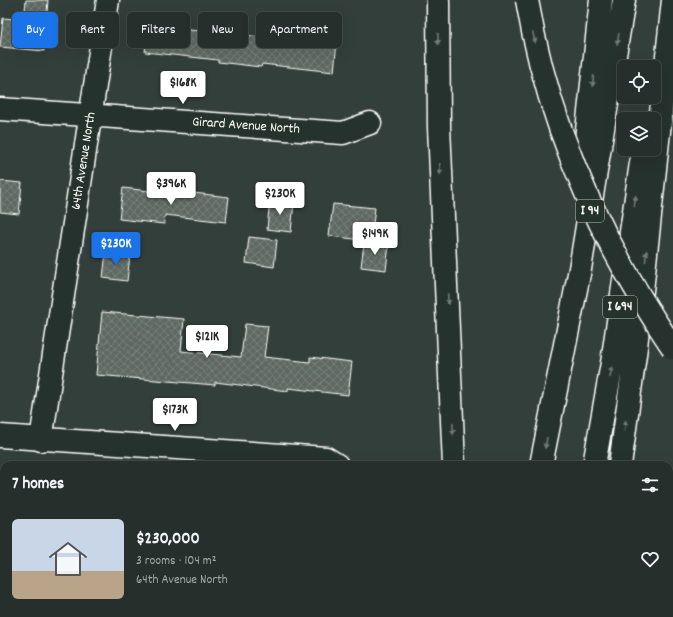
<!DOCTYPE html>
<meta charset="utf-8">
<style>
:root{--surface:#262f2c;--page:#2e3734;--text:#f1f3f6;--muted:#a4a9a9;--line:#424a48;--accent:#1a73e8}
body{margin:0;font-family:Dekko,sans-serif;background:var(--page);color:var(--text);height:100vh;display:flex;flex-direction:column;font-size:15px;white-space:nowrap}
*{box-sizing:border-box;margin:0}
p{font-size:13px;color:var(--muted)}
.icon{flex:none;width:22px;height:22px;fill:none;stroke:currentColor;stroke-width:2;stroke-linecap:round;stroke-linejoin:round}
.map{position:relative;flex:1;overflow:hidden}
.panel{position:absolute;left:0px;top:461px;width:673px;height:156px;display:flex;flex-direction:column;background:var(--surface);border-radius:12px 12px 0 0;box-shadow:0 4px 16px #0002,0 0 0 1px var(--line)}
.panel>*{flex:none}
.top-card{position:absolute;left:12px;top:12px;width:400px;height:36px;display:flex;gap:8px}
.tools{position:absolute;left:617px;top:60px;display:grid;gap:8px}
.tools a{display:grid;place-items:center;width:44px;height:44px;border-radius:6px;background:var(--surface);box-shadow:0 4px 16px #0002,0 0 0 1px var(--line);font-size:20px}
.price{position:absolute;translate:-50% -34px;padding:0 9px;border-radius:4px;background:#fff;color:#222;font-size:13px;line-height:26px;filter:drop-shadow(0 1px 2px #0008)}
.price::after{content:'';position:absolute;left:50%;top:24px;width:12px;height:9px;margin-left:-6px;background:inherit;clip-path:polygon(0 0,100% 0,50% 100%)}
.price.on{background:var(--accent);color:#fff}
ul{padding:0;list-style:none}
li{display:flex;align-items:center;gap:12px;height:100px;padding:0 12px}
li+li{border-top:1px solid var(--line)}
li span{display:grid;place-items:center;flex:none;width:112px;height:80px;border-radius:6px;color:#555}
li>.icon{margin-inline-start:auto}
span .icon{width:48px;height:48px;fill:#fffc;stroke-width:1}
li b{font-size:17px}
h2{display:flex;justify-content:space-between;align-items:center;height:48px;padding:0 12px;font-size:17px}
.pill{padding:0 14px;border-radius:6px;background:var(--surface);box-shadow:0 4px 16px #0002,0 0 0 1px var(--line);font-size:14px;line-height:36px}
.pill.on{background:var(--accent);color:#fff}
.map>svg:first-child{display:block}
.building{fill:url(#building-cross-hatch);stroke:#fff}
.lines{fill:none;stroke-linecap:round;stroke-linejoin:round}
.street-casing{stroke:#fff;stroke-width:25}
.highway-casing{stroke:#fff;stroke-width:25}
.street{stroke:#26332d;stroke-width:22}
.highway{stroke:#26332d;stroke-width:22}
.highway-bridge-casing{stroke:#fff;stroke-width:25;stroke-linecap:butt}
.highway-bridge{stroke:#26332d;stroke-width:22}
.oneway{fill:#727a76}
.labels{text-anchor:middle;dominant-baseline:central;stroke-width:4;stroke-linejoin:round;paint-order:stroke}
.shield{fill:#26332d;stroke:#bec2c0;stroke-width:1}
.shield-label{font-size:13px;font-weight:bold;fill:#fff}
.street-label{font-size:14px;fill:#fff;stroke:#26332d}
</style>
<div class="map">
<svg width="673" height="617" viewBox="0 0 673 617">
<defs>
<pattern id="building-cross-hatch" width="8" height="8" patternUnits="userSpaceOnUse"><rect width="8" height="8" fill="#5f6964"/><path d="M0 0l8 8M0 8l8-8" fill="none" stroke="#77807b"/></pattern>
</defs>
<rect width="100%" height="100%" fill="#333f3a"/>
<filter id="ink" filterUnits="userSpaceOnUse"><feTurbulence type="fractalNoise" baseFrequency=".025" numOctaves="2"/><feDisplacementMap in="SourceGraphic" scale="8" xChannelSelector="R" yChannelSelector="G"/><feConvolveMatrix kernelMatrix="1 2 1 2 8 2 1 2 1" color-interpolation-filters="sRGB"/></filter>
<g filter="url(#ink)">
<path class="building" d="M26 0H48L44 51 0 47 3 18 24 20Z
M148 26 294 40V38L312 39 313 30 338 32 334 72 262 64 261 67 218 62V60L145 52Z
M0 181 22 183 19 214 0 212Z
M123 188 184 195V192L229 197 226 222 165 215 164 224 119 219Z
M270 199 294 202 291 232 267 229Z
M333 204 375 208 371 241 329 236Z
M249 237 277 240 274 267 246 263Z
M364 243 389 245 386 270 361 267Z
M106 252 130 255 127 281 103 278Z
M102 312 184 319 181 351 241 357 245 324 268 326 264 357 310 362V357L352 362 348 395 288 388V391L215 382V385L96 375Z"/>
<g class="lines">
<g class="street-casing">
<path id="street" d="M0 109 343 133 370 123
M0 436 326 458 337 465
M41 440 108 0"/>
</g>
<g class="highway-casing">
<path id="highway" d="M438 0 439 127 454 465
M582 177 601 0
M541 465 580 269 624 0
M594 465 612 363 643 149
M620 465 636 347 673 0
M0 540 4 541
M0 590 4 591
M65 613 76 617
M275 613 298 617
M446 617V613
M508 617 510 613
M564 617 565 613
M599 617 600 613"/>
</g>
<use href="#street" class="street"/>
<use href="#highway" class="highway"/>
<g class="highway-bridge-casing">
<path id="highway-bridge" d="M527 0C548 126 601 242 673 348"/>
</g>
<use href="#highway-bridge" class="highway-bridge"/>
</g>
<defs><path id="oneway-solid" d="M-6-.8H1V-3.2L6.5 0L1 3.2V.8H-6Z"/></defs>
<g class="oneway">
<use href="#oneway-solid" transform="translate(534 38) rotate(78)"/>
<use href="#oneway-solid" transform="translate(438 39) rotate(90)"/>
<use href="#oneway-solid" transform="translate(618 39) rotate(99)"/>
<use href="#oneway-solid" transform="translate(593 81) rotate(96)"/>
<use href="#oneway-solid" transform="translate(440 169) rotate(87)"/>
<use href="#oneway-solid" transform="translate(635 201) rotate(-82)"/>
<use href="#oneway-solid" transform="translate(646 256) rotate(-84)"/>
<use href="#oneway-solid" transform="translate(448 299) rotate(87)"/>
<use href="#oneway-solid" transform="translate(611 372) rotate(-80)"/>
<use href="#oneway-solid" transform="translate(625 426) rotate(-82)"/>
<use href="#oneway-solid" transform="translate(453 429) rotate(89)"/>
<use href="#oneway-solid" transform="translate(546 443) rotate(101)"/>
</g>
</g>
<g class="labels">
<g class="shield">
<rect x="576" y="200" width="28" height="22" rx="3"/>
<rect x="603" y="296" width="34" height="22" rx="3"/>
</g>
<g class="shield-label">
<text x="590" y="211">I 94</text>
<text x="620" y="307">I 694</text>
</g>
<g class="street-label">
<text transform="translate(246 126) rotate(4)">Girard Avenue North</text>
<text transform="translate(84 161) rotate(-81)">64th Avenue North</text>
</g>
</g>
</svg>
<div class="tools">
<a><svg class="icon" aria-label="locate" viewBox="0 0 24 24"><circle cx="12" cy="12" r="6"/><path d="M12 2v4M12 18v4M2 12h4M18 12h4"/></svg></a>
<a><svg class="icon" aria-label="layers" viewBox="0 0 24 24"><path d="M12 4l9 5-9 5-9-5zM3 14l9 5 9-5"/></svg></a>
</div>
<b class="price" style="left:183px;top:105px">$168K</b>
<b class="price" style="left:171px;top:206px">$396K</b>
<b class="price" style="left:280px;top:216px">$230K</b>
<b class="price" style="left:375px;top:256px">$149K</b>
<b class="price on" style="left:116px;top:266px">$230K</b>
<b class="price" style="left:207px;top:359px">$121K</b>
<b class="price" style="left:175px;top:432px">$173K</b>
<div class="top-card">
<a class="pill on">Buy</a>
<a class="pill">Rent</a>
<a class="pill">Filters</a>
<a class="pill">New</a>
<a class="pill">Apartment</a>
</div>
<section class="panel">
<h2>7 homes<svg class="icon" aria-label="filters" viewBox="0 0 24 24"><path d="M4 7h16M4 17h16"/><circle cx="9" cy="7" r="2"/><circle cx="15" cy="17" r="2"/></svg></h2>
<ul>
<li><span style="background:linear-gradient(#c9d6e8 65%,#b9a48a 0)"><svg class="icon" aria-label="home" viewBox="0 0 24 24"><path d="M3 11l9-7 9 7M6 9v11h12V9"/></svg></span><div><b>$230,000</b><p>3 rooms · 104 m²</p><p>64th Avenue North</p></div><svg class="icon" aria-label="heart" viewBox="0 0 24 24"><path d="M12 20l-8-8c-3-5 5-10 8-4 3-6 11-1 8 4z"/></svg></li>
</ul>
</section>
</div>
